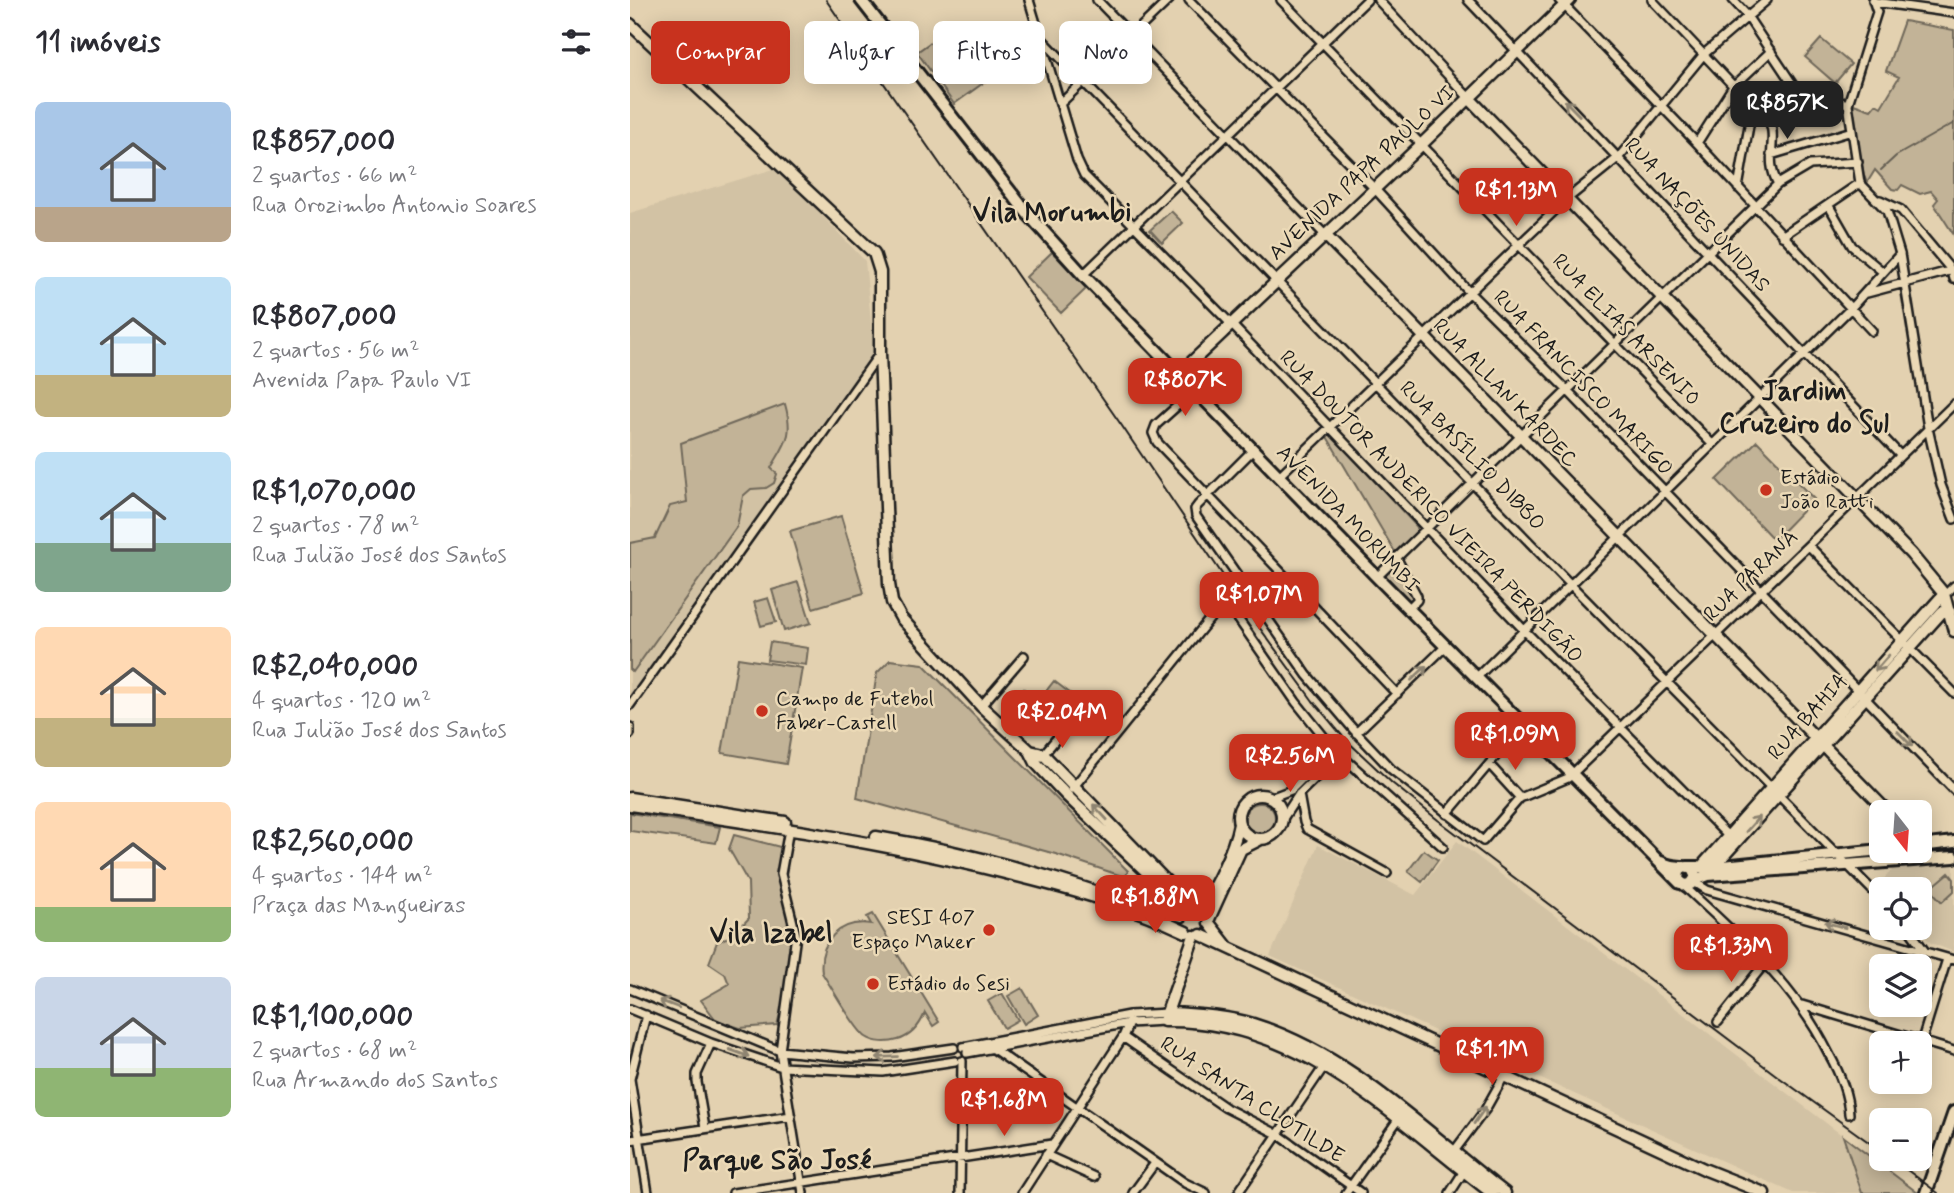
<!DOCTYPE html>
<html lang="pt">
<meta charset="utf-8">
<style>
:root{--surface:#fff;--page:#f2f2f3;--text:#2b2b33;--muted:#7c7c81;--accent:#c8321e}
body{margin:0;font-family:Mynerve,sans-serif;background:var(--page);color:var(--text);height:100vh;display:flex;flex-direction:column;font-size:26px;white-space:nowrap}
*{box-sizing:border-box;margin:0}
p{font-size:23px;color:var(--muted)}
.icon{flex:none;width:38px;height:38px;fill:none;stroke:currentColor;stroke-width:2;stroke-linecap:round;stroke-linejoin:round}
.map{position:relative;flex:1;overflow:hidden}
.side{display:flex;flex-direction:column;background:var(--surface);width:630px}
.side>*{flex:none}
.banner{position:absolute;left:21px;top:21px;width:665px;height:63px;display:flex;gap:14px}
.needle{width:46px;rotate:163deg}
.controls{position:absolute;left:1239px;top:800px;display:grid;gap:14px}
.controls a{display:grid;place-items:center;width:63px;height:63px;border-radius:10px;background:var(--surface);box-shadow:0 4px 18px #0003;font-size:35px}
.price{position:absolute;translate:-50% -60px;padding:0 16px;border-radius:14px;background:var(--accent);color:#fff;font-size:23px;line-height:46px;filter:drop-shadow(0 2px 4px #0008)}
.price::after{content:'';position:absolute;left:50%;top:42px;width:21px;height:16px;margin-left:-10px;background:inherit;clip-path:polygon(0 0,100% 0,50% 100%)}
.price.selected{background:#222;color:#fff}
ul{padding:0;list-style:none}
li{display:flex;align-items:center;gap:21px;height:175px;padding:0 35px}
li span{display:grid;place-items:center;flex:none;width:196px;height:140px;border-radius:10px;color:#555}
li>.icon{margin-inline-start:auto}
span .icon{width:84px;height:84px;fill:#fffc;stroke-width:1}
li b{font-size:30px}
h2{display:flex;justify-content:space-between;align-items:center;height:84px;padding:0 35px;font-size:30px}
.pill{padding:0 24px;border-radius:10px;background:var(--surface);box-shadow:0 4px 18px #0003;font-size:24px;line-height:63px}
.pill.selected{background:var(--accent);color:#fff}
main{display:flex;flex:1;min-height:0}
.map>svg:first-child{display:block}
.built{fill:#d2c2a4}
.green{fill:#c2b397;stroke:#6f685a;stroke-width:2}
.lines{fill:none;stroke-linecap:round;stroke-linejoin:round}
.stream{stroke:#655f53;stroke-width:2}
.street-casing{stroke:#1c1c1c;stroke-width:12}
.secondary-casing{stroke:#1c1c1c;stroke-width:15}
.primary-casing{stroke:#1c1c1c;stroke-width:16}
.street{stroke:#ebd9b6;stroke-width:7}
.secondary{stroke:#ebd9b6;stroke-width:10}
.primary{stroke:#ebd9b6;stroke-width:10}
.rail{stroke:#1c1c1c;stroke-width:2}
.oneway{stroke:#8e8471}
.poi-dot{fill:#c8321e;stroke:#ebd9b6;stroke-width:2.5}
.labels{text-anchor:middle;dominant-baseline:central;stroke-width:5;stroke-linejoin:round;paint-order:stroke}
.street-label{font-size:21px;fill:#1c1c1c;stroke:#ebd9b6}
.poi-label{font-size:21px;fill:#1c1c1c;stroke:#ebd9b6;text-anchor:start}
.district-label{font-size:28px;font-weight:bold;fill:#1c1c1c;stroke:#ebd9b6}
</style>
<main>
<section class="side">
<h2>11 imóveis<svg class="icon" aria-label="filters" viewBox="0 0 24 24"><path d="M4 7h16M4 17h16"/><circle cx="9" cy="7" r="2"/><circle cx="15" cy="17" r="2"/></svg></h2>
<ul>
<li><span style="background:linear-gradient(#a9c7e8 75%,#b9a48a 0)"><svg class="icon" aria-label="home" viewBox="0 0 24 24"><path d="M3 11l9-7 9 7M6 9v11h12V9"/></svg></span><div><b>R$857,000</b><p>2 quartos · 66 m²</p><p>Rua Orozimbo Antonio Soares</p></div></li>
<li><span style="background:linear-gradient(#bfe0f5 70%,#c2b280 0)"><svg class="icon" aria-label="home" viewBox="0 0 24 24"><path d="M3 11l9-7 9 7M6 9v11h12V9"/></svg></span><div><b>R$807,000</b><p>2 quartos · 56 m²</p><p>Avenida Papa Paulo VI</p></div></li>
<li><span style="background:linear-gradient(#bfe0f5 65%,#7fa58c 0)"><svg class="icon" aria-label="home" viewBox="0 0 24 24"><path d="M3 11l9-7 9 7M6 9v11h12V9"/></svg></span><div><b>R$1,070,000</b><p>2 quartos · 78 m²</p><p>Rua Julião José dos Santos</p></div></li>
<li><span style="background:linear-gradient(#ffd9b3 65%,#c2b280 0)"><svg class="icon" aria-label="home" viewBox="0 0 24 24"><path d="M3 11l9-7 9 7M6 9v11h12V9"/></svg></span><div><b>R$2,040,000</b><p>4 quartos · 120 m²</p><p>Rua Julião José dos Santos</p></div></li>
<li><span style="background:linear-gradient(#ffd9b3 75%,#8fb573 0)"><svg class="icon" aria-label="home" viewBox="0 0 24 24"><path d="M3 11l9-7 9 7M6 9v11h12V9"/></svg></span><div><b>R$2,560,000</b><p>4 quartos · 144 m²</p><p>Praça das Mangueiras</p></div></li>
<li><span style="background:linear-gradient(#c9d6e8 65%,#8fb573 0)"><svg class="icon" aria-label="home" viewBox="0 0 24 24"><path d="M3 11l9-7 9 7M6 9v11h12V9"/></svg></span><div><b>R$1,100,000</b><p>2 quartos · 68 m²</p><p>Rua Armando dos Santos</p></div></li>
</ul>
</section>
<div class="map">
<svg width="1324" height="1193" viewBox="0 0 1324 1193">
<rect width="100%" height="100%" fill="#e3d1b0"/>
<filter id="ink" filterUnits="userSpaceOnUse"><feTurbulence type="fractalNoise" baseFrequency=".0143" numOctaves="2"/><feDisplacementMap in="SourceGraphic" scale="14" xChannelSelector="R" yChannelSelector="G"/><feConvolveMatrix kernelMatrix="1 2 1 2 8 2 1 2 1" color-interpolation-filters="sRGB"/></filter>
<g filter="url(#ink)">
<path class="built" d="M147 168 235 261 244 351 0 702V213Z
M827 841 1213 1136 1232 1193H1163L640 956 688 845 785 895Z
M1324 862V952L1301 943 1286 928H1290V889H1251L1248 885 1265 867Z"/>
<path class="green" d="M1274 21 1324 30V235L1304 204 1308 199 1301 191 1290 194 1272 185 1268 190 1262 189 1245 170 1237 183 1234 176 1221 103 1241 110 1246 104 1251 107 1269 77 1256 71Z
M319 29 356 81 324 104 287 52Z
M1191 39 1221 64 1205 83 1175 57Z
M541 211 553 223 532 243 520 230Z
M422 252 457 288 431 313 396 277Z
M155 404C164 436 156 442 141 468L147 474 144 483 136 488 121 489 113 496 107 526 3 672 0 669V543L25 538 40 506 57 502 51 443Z
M701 434 787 527V532L765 552 696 435Z
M1127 441 1184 499 1144 540 1087 480Z
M211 516 234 593 183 608 160 531Z
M766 561 784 598 780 602 755 575V571Z
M168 582 181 623 154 631 142 590Z
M138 598 146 622 131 626 124 602Z
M140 642 178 648 176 665 137 660Z
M108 658 172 668 156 764 92 753Z
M260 660 293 664 498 871 495 877 429 855 227 798 247 673Z
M424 681 445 697 434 711 413 695Z
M394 689 414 706 403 719 383 702Z
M615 818a15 15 0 1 1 30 0a15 15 0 1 1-30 0Z
M0 813 90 827 86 843 0 831Z
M104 835 158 849 152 873 163 912 174 923 147 1025 110 1028 86 1020 71 1000 99 984 95 974 79 963 87 942 103 935 119 918 118 882 99 849Z
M794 850 808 860 792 882 778 871Z
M1319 873 1324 879V891L1312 902 1300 889Z
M243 914 309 1022 303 1026 295 1013C290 1025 282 1036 268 1040 258 1043 245 1043 236 1037 225 1030 201 986 192 973 188 942 210 919 241 924L237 917Z
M392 988 408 1015 394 1024 378 996Z
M372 993 388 1020 374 1028 358 1001Z
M1213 1136 1288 1193H1232Z"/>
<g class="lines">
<path class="stream" d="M1251 170 1266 156 1324 123"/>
<g class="street-casing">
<path id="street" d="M399 0 447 160 454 175 601 324 894 630 1102 840
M467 0 696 236
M559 0 744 188 840 293 938 391 1324 790
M651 0 1082 444
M748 0 839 98
M838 0C983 151 1125 304 1270 455
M929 0 1067 143 1242 331
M1022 0 1128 112
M1103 0 1115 13 1167 91 1218 104
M1243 0 1247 12 1218 104 1230 183 1257 211 1270 254 1298 428 1311 485 1324 519
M1245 2 1324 13
M409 36 940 584 1251 899
M431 103 539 0
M1135 114C1152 137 1132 156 1148 184
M1135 114 1159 94 1167 91
M1067 143 1102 88 1141 51
M1141 155 1222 131
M1108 188 1120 120 1128 112
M1250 200 1271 210 1322 271 1324 279
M1199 206 1222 246 1253 272
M1152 236 1230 183
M453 275 737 0
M1237 293 1323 270
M565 390 526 425 523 433 527 442 767 694
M624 449 568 505 565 509 566 516 677 675 723 729 761 769 853 841 890 798 938 778 1324 404
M649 476 896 238 937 199 989 157 1074 54 1137 0
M1179 546 1324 693
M766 557 787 596V600L779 608
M747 577 1148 184 1180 165 1228 162
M1319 591 1324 586
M595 600 613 584
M847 677 1220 309 1270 254
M0 705 250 353
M351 706 394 656
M0 727V734
M726 733 816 646
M411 757 455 705
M859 764 890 798
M442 789 595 600 666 702 703 748 813 847
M669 794 674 822 677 829 757 873
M640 798 661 790 703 748
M817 814 893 724
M652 820 669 794 710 754
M159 829 151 874 166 935 150 1051 173 1193
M1064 882 1077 890 1324 960
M1053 885C1109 938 1164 983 1199 1054 1209 1072 1218 1093 1219 1114
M1278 928 1294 950
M0 989 150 1051 223 1058 262 1057 324 1048
M1172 1005 1324 1051
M0 1009 81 1043 152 1067 253 1072 325 1061
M16 1015 0 1079 18 1193
M1088 1022 1135 963
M493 1037 596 1108 649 1135 731 1193
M1292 1040 1317 959
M333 1047 499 1015 538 1013
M362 1048 555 1183 576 1193
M337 1053 499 1023 534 1021
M75 1128 67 1082V1074L81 1043
M0 1140 161 1116
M822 1154 855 1110 874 1076
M416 1155 464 1177
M103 1193 422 1144
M330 1193 332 1061
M392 1193 493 1037 499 1023V1015
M503 1193 525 1163
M608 1193 695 1065
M716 1193 770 1117
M820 1193 836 1168"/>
</g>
<g class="secondary-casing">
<path id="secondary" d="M0 24 244 253 250 272V353L259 584 262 602 271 618 351 706 400 751 406 763 437 796 547 901 553 914
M839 98 1281 554 1314 594 1324 631
M696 236 1258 812
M549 374 791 145 940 0
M400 751 413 754 564 910
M608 817a22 22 0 1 1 44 0a22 22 0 1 1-44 0Z
M0 798 155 822
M0 805C132 825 262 843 391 877 447 891 504 907 556 932
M246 837C326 850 405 871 482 897
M1072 866 1314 594
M1080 871 1312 612H1320
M507 904 552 916
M565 910C583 899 605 845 609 824
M579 919 611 849 629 840
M579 923 597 946
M571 935 1076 1170 1134 1193
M564 936 534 1021C673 1019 760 1116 862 1193
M538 1013C566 1014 596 1016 623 1024 722 1055 795 1132 875 1193"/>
</g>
<g class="primary-casing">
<path id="primary" d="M231 0 397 213 453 275 747 577 1050 883
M1290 846 1324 842
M1031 862C1042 869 1052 865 1062 869L1066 877 1061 884 1055 885 1048 880 1049 871 1054 867
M1057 867H1083L1251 850
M1065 880 1078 875 1324 857
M1296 1193 1324 1112"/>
</g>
<use href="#street" class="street"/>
<use href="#secondary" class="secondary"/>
<use href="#primary" class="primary"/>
<path class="rail" d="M196 0 492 426 613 605 683 701 714 738 762 783 808 820 1150 1078 1251 1151
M1261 1158 1308 1193"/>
</g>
<defs><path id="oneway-shaft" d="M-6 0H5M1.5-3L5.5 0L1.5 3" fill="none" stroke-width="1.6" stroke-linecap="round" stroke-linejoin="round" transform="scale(1.75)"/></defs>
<g class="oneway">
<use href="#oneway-shaft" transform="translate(942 108) rotate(-134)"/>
<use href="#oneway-shaft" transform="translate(1252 663) rotate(131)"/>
<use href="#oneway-shaft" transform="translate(789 673) rotate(-44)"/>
<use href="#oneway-shaft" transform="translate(1275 739) rotate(46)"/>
<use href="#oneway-shaft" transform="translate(470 812) rotate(-133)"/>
<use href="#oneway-shaft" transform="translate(1123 824) rotate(-48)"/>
<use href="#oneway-shaft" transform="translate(1205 925) rotate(-165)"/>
<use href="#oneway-shaft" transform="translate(39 1004) rotate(-159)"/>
<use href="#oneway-shaft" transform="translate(109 1053) rotate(20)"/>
<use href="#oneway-shaft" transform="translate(257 1057) rotate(178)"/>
<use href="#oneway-shaft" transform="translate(850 1115) rotate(-55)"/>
</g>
</g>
<g class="poi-dot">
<circle cx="1136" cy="490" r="7"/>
<circle cx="132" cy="711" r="7"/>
<circle cx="359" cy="930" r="7"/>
<circle cx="243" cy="984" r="7"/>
</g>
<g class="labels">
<g class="street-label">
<text transform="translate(732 173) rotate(-43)">AVENIDA PAPA PAULO VI</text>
<text transform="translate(1067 215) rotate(47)">RUA NAÇÕES UNIDAS</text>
<text transform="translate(996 330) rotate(46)">RUA ELIAS ARSENIO</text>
<text transform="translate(953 383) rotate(46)">RUA FRANCISCO MARIGO</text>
<text transform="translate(875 393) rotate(46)">RUA ALLAN KARDEC</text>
<text transform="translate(842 456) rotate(46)">RUA BASÍLIO DIBBO</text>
<text transform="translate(801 507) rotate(46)">RUA DOUTOR AUDERICO VIEIRA PERDIGÃO</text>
<text transform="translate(718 519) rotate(46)">AVENIDA MORUMBI</text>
<text transform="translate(1121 576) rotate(-44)">RUA PARANÁ</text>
<text transform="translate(1178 717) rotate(-48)">RUA BAHIA</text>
<text transform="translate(622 1100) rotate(33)">RUA SANTA CLOTILDE</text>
</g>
<g class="poi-label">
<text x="1150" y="478">Estádio<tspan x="1150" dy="24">João Ratti</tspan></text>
<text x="146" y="699">Campo de Futebol<tspan x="146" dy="24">Faber-Castell</tspan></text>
<text x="345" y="918" text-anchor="end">SESI 407<tspan x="345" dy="24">Espaço Maker</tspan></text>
<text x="257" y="984">Estádio do Sesi</text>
</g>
<g class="district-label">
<text x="422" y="213">Vila Morumbi</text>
<text x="1174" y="392">Jardim<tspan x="1174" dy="32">Cruzeiro do Sul</tspan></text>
<text x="141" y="934">Vila Izabel</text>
<text x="147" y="1161">Parque São José</text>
</g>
</g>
</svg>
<div class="controls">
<a><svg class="needle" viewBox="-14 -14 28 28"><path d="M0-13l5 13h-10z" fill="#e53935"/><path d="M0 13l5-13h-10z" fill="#7c7c81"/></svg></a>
<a><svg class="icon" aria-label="locate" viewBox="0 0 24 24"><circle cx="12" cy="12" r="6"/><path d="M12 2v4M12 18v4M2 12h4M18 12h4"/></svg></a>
<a><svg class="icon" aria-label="layers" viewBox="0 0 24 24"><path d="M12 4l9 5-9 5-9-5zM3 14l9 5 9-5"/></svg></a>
<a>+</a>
<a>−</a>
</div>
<b class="price selected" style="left:1157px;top:141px">R$857K</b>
<b class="price" style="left:886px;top:228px">R$1.13M</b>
<b class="price" style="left:555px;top:418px">R$807K</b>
<b class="price" style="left:629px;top:632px">R$1.07M</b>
<b class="price" style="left:432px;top:750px">R$2.04M</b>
<b class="price" style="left:885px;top:772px">R$1.09M</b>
<b class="price" style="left:660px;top:794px">R$2.56M</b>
<b class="price" style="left:525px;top:935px">R$1.88M</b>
<b class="price" style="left:1101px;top:984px">R$1.33M</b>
<b class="price" style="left:862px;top:1087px">R$1.1M</b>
<b class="price" style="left:374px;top:1138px">R$1.68M</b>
<div class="banner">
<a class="pill selected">Comprar</a>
<a class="pill">Alugar</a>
<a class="pill">Filtros</a>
<a class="pill">Novo</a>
</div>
</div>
</main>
